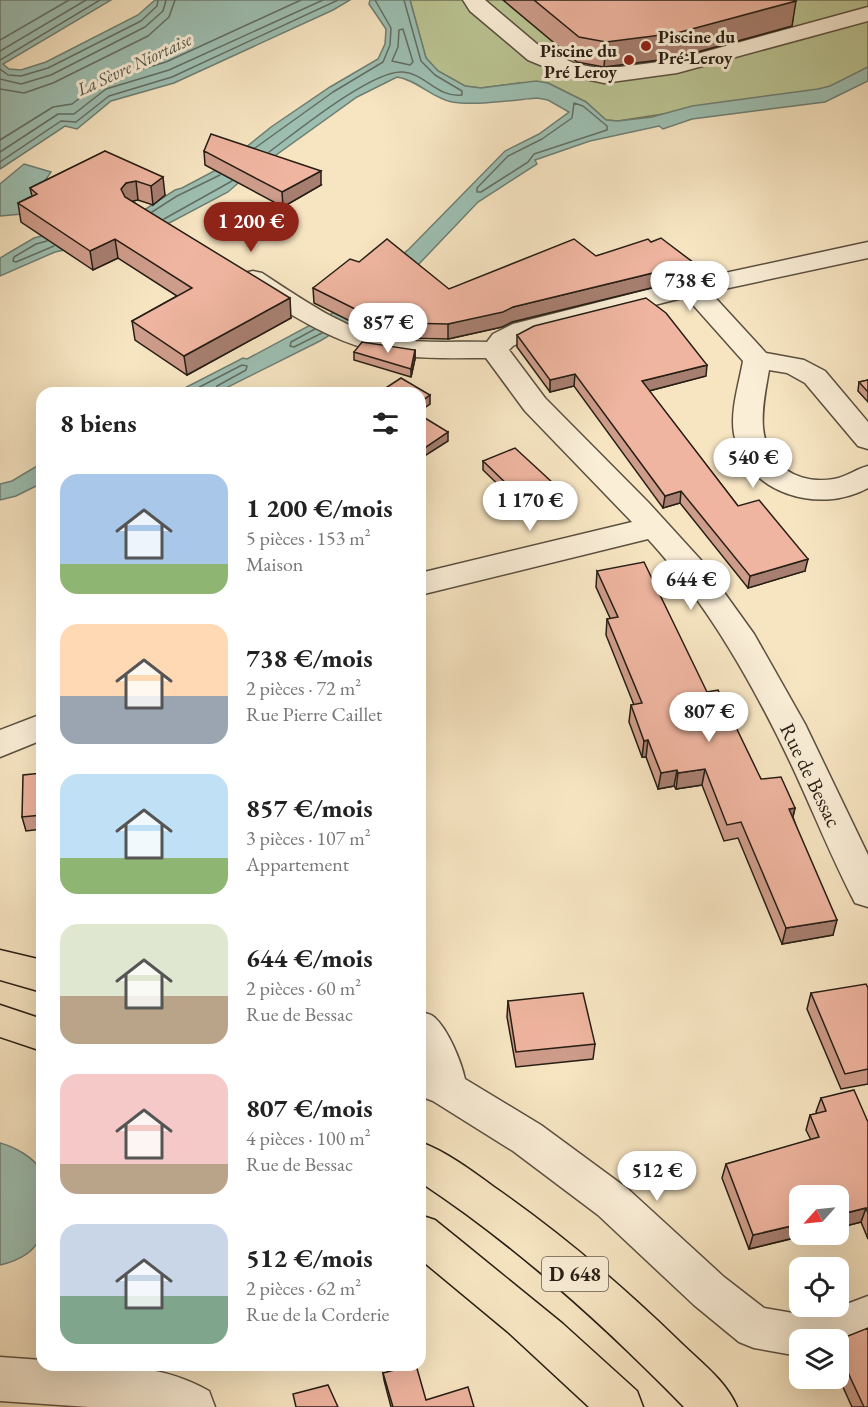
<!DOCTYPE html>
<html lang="fr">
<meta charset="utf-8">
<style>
:root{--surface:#fff;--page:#f6f6f6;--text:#222;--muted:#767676;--accent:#8f2418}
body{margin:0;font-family:"EB Garamond",serif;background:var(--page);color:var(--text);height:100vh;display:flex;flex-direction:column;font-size:22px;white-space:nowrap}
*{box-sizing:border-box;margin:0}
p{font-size:20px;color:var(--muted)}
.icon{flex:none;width:33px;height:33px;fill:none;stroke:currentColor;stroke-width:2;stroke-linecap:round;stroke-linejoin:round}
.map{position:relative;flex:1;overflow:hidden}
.drawer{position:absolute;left:36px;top:387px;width:390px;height:984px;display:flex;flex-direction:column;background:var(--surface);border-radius:18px;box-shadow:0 6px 24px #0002}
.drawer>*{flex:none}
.needle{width:39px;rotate:243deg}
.fabs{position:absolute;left:789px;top:1185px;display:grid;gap:12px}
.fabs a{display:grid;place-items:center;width:60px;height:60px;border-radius:12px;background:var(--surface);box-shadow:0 6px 24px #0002;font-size:30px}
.price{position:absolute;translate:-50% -51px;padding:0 14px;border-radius:21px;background:#fff;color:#222;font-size:20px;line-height:39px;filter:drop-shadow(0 2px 3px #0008)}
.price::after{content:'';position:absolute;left:50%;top:36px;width:18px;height:14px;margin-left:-9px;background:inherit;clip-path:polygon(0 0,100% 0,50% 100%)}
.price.active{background:var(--accent);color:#fff}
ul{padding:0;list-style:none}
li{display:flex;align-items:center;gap:18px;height:150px;padding:0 24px}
li span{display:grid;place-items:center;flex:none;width:168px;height:120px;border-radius:18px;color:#555}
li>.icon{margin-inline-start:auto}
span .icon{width:72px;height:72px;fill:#fffc;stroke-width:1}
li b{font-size:26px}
h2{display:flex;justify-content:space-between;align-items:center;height:72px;padding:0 24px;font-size:26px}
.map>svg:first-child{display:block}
.green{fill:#bbc594;stroke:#717254;stroke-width:1.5}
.water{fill:#9dbfb2;stroke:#6e7f73;stroke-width:1.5}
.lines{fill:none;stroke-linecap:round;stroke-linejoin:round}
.shore{stroke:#626e64;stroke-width:1.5}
.minor-casing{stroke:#5b5040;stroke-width:3}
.trunk-casing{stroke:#271e15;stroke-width:3}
.minor{fill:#faeed7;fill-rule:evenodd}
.trunk{fill:#f7e5c2;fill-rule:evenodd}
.wall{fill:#ce9c8a;stroke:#271e15;stroke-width:1.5}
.shaded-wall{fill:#a77f70;stroke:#271e15;stroke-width:1.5}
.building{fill:#efb5a0;stroke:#271e15;stroke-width:1.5}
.poi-dot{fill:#8f2418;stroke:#faeed7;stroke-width:2}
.labels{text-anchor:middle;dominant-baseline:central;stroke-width:6;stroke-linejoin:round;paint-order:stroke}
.far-poi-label{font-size:18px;font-weight:bold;fill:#271e15;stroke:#faeed7;text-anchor:start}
.far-water-label{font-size:18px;font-style:italic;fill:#50564c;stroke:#faeed7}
.shield{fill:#faeed7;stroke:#665c4f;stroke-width:1.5}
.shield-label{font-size:20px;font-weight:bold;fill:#271e15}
.street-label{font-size:21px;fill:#271e15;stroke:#faeed7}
</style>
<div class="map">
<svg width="868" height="1407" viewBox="0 0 868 1407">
<rect width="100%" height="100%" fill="#f7e5c2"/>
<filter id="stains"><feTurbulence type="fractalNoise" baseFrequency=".00333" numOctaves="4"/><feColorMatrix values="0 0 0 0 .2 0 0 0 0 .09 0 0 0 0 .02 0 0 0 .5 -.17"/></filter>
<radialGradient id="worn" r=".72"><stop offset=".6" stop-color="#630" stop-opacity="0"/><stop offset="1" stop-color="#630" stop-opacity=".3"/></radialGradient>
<path class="green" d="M410 0H868V67L826 89 618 121 606 120 586 102 548 83H519L481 88 465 86 438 71 426 58Z"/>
<path class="water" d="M0 0H111L3 64 9 69 21 70 46 62 138 15 155 0H350L333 10 174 83 111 101 77 129 65 126 0 169Z
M370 0H410L426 58 438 71 465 86 481 88 536 81 548 83 586 102 606 120 618 121 652 117 692 106 818 89 830 86 868 67V81L825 102 692 119 663 129 659 126 590 141 535 160 537 164 478 202 398 286 350 323 320 341 216 393H175L243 358 247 359 331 314 409 249 505 151 539 134 569 112 548 100 537 98C514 100 475 106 452 102 432 98 417 80 397 77L357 97 244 178 228 192 156 230 55 252 0 276V258L34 238 105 219 135 216 175 190 182 188 235 160 245 148 271 127 330 87 378 59 385 44 386 29 369 4Z
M24 164 51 172 22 214 0 216V184Z
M42 463V483L16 496 0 500V484L12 481Z
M0 1143C15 1147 33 1157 42 1171 42 1217 56 1252 0 1265Z"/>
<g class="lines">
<path class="shore" d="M403 29 413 62 410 65 392 61 398 47 399 30Z
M0 40 69 0
M0 51 86 0
M0 60 100 0
M0 69 8 75 21 76 48 68 141 21 157 6 158 0
M0 79 21 84 51 75 145 27 163 11 166 0
M0 89 24 93 53 83 148 36 169 17 175 0
M574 103 583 106 607 126V130L534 154 528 162 481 192H477V188L508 156 542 139 572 118Z
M0 140 53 107 72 104 102 81 166 62 301 0
M255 148 333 92 383 62 390 45 391 28 375 0
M0 152 58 114H74L106 89 169 70 323 0
M269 152C295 133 373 69 403 72 426 74 437 98 462 95V91L435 75 421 61 404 0
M0 162 61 121 76 122 109 96 172 77 338 0
M152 212 177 196 220 175
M164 219 232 181
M47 241 36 244 14 257 13 261 16 262 54 246
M315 329 291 342 290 346 294 347 322 333
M188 393 242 365 247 366 246 370 217 386 215 393"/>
<g class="minor-casing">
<path id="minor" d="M463 0H485L544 50 576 64 604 69 675 60 868 7V21L677 73 604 83 562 74 528 60 470 11Z
M868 242V258L710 292 766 353 804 360 825 371 868 422V449L858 446 805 383 787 373 769 370C763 405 753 444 785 469 799 479 817 482 834 479 846 477 856 469 868 466V488C819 515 745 494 734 434 730 411 739 384 743 361L686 297 533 336 513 346 509 350 545 398 648 502 700 559 754 634 805 724 868 855V907L855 903C832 859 813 811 792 766 753 684 709 606 648 539L420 595V573L632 522 525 411 486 358C459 358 431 359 403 356 342 349 294 317 244 285L240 279 244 273 253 271 262 273C302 299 343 329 390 338 422 344 455 341 487 342L493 334 513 324 651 289Z
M42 714V740L0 757V730Z
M420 1012C424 1013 431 1014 434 1017 448 1029 461 1061 465 1079L541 1125 628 1189 724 1277 764 1308 793 1313 828 1311 868 1296V1338L838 1349V1340H800V1354L793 1355 754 1348 739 1342 694 1305 598 1215 513 1151 433 1101 420 1096Z
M0 1357 42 1360V1365C101 1365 156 1361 209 1391L215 1407H89L0 1401Z"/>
</g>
<g class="trunk-casing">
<path id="trunk" d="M0 950 42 960V992L0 980Z
M0 1005 42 1019V1051L0 1037Z
M420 1142C447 1152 471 1170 494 1187 559 1232 620 1284 677 1339 698 1360 726 1380 737 1407H684C603 1324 517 1246 420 1182Z
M420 1215 435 1220 461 1241 563 1324 637 1391 643 1407H589L508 1332 420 1259Z"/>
</g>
<use href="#minor" class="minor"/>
<use href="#trunk" class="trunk"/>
</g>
<path class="wall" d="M503 0H795L792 26 675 58 604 67 577 62Z
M105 151 165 195 153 205 138 200 132 201 291 318 187 375 135 340 132 321 177 296 118 258 93 270 21 222 18 203 32 196 30 188Z
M204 151 321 185 283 207 205 165Z
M651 242 694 263 692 278 512 322 502 327 448 339 403 338 358 325 314 303 313 288 359 262 449 289 596 256Z
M517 335 706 376 649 391 738 506 805 571 748 588 680 503 663 508 574 386 550 392 517 347Z
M415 350V359L411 377 354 360V352Z
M868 380V402L858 391 859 382Z
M483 461 566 495 565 504 533 518 483 470Z
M597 571 707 692 761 779 795 808 793 817 833 935 782 944 738 838 724 841 702 785 676 789 674 786 658 789 646 757H642L629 722 631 705H634L606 635 607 619 610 618 596 587Z
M42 773V829L26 831 22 817Z
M868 988V1084L841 1089 807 1009 811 993Z
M508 1001 595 1044 593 1059 516 1067 507 1017Z
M821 1098 868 1122V1239L861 1222 749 1249 722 1178 726 1164 811 1140 806 1130 810 1115 817 1114 816 1112Z
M838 1340 868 1407H852L838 1376Z
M383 1373 426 1400 474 1407H391L384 1380Z"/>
<path class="shaded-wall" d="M796 1 792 26 675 58 604 67 606 42Z
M321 171V185L283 207 282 192Z
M163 177 165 195 153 205 151 186Z
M136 181 138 200 129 202 124 208 121 189 126 183Z
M115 239 118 258 93 270 90 251Z
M694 263 692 278 512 322 502 327 448 339V324L513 307Z
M290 298 291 318 187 375 184 356Z
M415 350V359L411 377V369Z
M707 365 706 376 641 393 642 381Z
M575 374 574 386 550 392V380Z
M430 395V404L420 411V402Z
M448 432V441L420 459V451Z
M681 491 680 503 663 508 665 496Z
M566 495 565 504 533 518 534 510Z
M808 559 805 571 748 588 750 576Z
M648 740 646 757H642L644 741Z
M705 769 702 785 676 789 678 773Z
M677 770 674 786 658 789 661 773Z
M795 808 791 824 789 809Z
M837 920 833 935 782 944 786 928Z
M866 1208 861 1222 838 1228V1215Z
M800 1224V1234H810L749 1249 753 1235Z"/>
<path class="building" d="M534 0H795L796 1 677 33 606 42 579 37Z
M211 134 321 171 282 192 204 151Z
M105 151 163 177 151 186 136 181 126 183 121 189 125 197 290 298 184 356 132 321 192 288 115 239 90 251 18 203 37 194 30 188Z
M661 238 694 263 513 307 503 312 448 324 403 323 357 310 313 288 350 259 359 262 387 239 449 289 574 239 596 256 648 239 651 242Z
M646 298 666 313 707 365 642 381 738 506 759 500 808 559 750 576 681 491 665 496 575 374 550 380 517 335 534 326Z
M362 342 415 350 411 369 354 352Z
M401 378 430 395 420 402V393H378Z
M868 380V392L859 382Z
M420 415 448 432 420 451Z
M515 448 566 495 534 510 483 461Z
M644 562 707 692 718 690 761 779 781 777 795 808 789 809 837 920 786 928 741 822 727 825 705 769 678 773 677 770 661 773 648 740 644 741 631 705 642 703 607 619 618 617 597 571Z
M42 773V815L22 817 23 775Z
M866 984 868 988V1069L845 1074 811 993Z
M583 993 595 1044 516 1052 508 1001Z
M854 1090 868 1122V1213L866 1208 838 1215V1196H800V1224L753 1235 726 1164 819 1137 810 1115 826 1111 821 1098Z
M868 1328V1407H864L838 1351V1340Z
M414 1365H416L426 1400 468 1387 474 1407H393L383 1373Z
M328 1385 338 1407H296L293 1394Z"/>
<g class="poi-dot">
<circle cx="646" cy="46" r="6"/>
<circle cx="629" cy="60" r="6"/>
</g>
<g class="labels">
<g class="far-poi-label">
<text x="658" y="36">Piscine du<tspan x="658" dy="21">Pré-Leroy</tspan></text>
<text x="617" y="50" text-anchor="end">Piscine du<tspan x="617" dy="21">Pré Leroy</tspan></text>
</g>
<g class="far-water-label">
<text transform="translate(134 64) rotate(-25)">La Sèvre Niortaise</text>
</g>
<rect class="shield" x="542" y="1257" width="66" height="34" rx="4.5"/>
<g class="shield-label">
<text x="575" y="1274">D 648</text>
</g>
<g class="street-label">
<text transform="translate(811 775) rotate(64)">Rue de Bessac</text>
</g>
</g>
<rect width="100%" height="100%" filter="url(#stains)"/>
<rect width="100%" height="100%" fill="url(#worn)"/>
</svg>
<div class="fabs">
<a><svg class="needle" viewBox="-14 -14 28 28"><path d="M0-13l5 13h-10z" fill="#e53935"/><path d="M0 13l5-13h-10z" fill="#767676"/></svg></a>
<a><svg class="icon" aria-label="locate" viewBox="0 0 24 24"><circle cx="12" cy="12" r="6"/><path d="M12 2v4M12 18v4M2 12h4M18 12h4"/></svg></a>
<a><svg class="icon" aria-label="layers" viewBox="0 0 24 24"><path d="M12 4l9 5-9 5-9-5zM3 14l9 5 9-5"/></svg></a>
</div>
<b class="price active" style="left:251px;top:253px">1 200 €</b>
<b class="price" style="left:690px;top:312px">738 €</b>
<b class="price" style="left:388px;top:354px">857 €</b>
<b class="price" style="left:753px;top:489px">540 €</b>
<b class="price" style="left:530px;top:532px">1 170 €</b>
<b class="price" style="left:691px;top:611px">644 €</b>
<b class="price" style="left:709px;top:743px">807 €</b>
<b class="price" style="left:657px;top:1202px">512 €</b>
<section class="drawer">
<h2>8 biens<svg class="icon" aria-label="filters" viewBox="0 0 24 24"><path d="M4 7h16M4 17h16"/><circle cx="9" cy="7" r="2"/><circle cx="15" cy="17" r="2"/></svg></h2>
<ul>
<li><span style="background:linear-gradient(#a9c7e8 75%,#8fb573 0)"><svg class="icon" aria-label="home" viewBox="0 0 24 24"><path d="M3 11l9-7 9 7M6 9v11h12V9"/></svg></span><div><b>1 200 €/mois</b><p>5 pièces · 153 m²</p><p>Maison</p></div></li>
<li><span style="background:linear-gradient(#ffd9b3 60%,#9aa5b1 0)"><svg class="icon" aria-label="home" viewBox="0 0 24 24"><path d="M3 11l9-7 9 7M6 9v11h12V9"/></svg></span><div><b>738 €/mois</b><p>2 pièces · 72 m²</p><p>Rue Pierre Caillet</p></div></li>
<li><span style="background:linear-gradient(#bfe0f5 70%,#8fb573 0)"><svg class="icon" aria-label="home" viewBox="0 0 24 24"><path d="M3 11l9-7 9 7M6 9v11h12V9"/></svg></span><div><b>857 €/mois</b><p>3 pièces · 107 m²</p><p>Appartement</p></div></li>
<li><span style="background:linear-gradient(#dfe7d0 60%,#b9a48a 0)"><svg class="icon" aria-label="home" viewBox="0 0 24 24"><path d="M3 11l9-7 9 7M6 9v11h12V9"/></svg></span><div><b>644 €/mois</b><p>2 pièces · 60 m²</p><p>Rue de Bessac</p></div></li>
<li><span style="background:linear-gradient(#f6c9c9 75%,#b9a48a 0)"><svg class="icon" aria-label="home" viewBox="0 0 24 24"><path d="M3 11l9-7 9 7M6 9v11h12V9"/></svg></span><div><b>807 €/mois</b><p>4 pièces · 100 m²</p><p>Rue de Bessac</p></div></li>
<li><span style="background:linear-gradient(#c9d6e8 60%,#7fa58c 0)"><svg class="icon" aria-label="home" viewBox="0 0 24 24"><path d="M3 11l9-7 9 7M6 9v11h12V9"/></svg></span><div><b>512 €/mois</b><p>2 pièces · 62 m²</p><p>Rue de la Corderie</p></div></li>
</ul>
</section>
</div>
